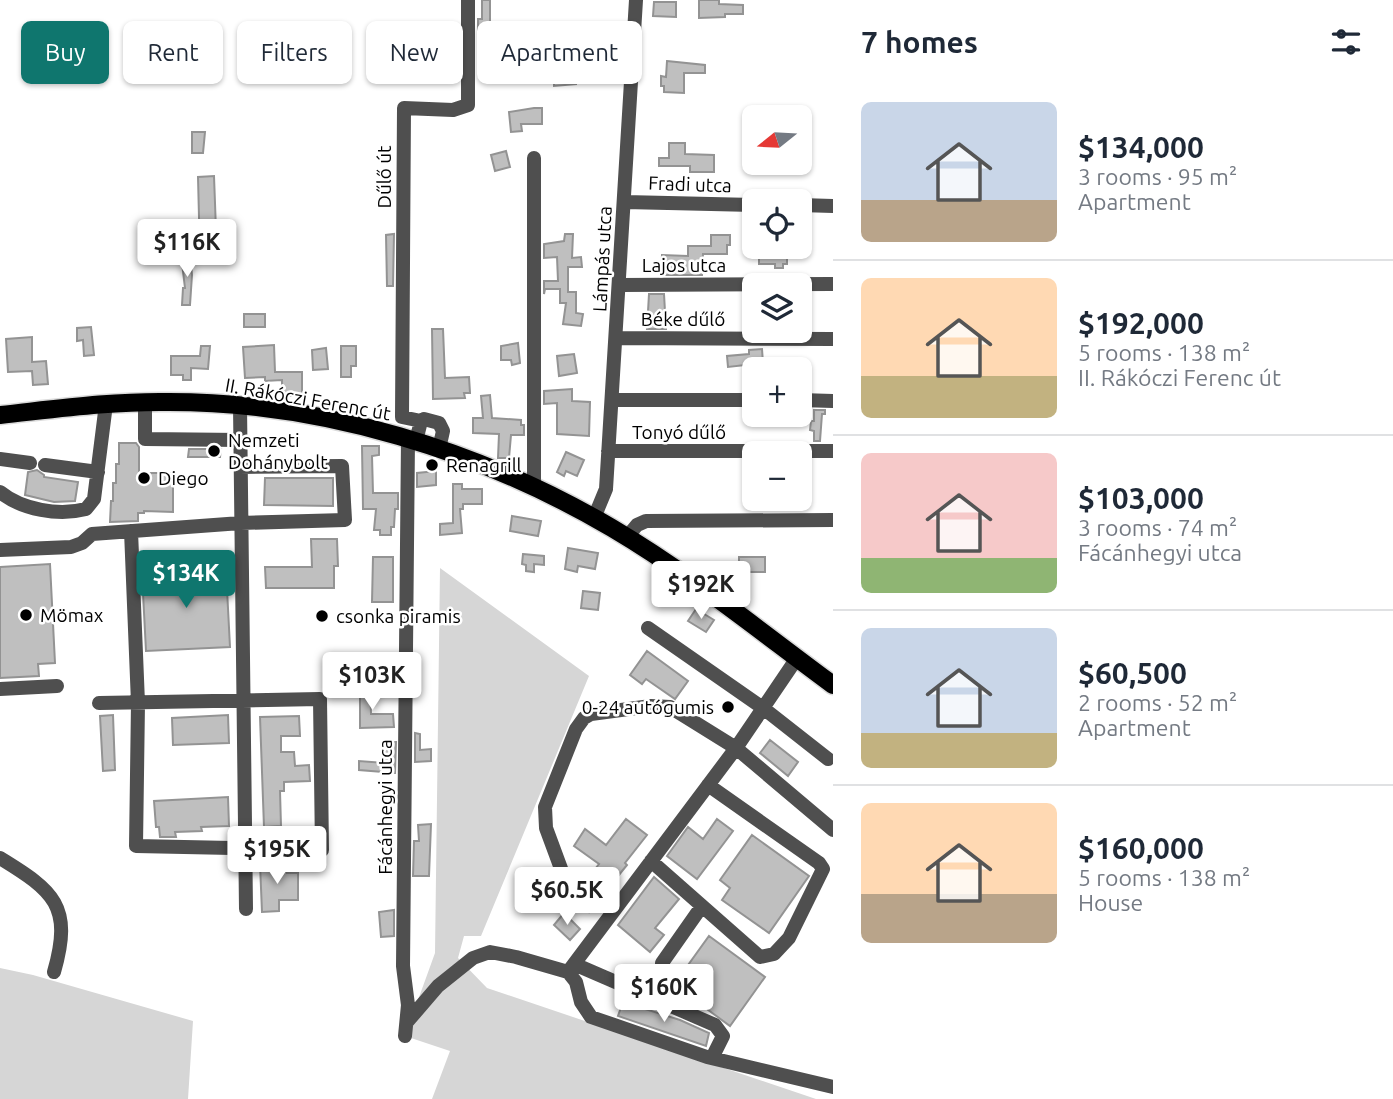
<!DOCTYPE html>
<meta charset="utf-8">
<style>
:root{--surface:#fff;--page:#f2f2f3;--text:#1f2937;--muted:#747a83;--line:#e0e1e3;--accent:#0f766e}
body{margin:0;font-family:Ubuntu,sans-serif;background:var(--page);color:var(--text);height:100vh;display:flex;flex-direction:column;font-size:26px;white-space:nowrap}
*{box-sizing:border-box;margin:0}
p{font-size:23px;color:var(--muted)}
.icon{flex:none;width:38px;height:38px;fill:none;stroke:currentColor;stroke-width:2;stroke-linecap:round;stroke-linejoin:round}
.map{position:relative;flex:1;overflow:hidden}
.drawer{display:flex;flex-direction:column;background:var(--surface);width:560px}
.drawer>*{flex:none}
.hud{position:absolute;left:21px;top:21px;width:665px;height:63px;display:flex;gap:14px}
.needle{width:46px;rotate:252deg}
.tools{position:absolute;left:742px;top:105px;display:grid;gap:14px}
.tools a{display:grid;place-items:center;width:70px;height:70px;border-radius:10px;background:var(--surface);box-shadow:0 2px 5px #0004;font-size:35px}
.price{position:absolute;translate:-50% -60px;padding:0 16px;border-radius:7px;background:#fff;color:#222;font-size:23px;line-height:46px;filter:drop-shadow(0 2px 4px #0008)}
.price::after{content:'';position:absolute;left:50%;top:42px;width:21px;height:16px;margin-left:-10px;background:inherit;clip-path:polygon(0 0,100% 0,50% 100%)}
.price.active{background:var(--accent);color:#fff}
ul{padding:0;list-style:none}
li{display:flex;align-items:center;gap:21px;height:175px;padding:0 28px}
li+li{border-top:2px solid var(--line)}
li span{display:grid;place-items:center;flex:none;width:196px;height:140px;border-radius:10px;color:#555}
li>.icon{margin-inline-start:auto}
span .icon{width:84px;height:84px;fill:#fffc;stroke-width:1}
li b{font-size:30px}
h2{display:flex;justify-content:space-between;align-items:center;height:84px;padding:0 28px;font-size:30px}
.pill{padding:0 24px;border-radius:10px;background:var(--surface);box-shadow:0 2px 5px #0004;font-size:24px;line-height:63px}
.pill.active{background:var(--accent);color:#fff}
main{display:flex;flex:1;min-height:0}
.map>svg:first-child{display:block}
.green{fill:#d6d6d6}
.building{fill:#bfbfbf;stroke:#939393;stroke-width:2}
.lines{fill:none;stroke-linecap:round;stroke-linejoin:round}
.major-casing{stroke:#dbdbdb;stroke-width:21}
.minor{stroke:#4f4f4f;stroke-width:14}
.major{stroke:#000;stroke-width:18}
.poi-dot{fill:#000;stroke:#fff;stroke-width:2.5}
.labels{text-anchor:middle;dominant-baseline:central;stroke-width:5;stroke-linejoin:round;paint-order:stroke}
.street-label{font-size:19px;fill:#000;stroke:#fff}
.poi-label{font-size:19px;fill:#000;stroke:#fff;text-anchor:start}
</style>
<main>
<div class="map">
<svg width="833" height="1099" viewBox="0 0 833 1099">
<rect width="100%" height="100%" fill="#fff"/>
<path class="green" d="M440 568 589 676 481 936H464L458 958 487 988 816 1099H432L450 1051 405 1036 435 953Z
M0 968 33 975 193 1021 188 1099H0Z"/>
<path class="building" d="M482 0H490V32H478V19H482Z
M699 0H719V4L743 5V14H725V17L699 18Z
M654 2H676V17L653 16Z
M667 61 705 65V73H684V93L664 92V86H661V76L666 77Z
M575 68 576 84 554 86V77L560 76V69Z
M534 108H542V124H521L522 131 511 132 509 112Z
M192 132H205L203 153H192Z
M669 143H685V154L714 155V172H690V166H659V158H669Z
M506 151 510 167 495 171 491 155Z
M214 176 217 257H200L198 177Z
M394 234 393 286H387L386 235Z
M565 234H573L572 258 581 257 582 267H568V292H576V313L583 314 581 326 563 324 566 303H560V289H545L544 294V281H558L557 257 544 258V244L564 241Z
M711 235H730V245H727V254H703L702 275H661L662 255 688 256V246H711Z
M190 254 192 275 190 305H182L183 288H185L181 255Z
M775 254H787V264H783V268H775V264H759V256Z
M649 294H664L666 329H647Z
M244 314H265V327H244Z
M91 327 94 355 84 356 83 340 77 341V328Z
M432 329H443L445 378 469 377 470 393H464L465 398 433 399Z
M32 337V362L46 361 48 384 33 385 32 371 8 372 6 339Z
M518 343 520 363 512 365 511 360H501V346Z
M274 345 275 372H302V396H282V380L265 381V377L245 378 243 347Z
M201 346H210L208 369 191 368V380H183V375H171V356H200Z
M341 346H356V366H351V377H341Z
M326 348 328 369 313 370 312 350Z
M762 349 763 363 728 367 727 356 749 354V350Z
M574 354 577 373 559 376 557 356Z
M572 389V401L590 402 589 436 557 434V403L544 404V391Z
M490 395 492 418 521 420V425H524V435H511L509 458H498L499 434 473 433V418H483L481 396Z
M814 410H825V414H822L820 441H814V431L810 430 811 421H814Z
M119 443H136L139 447V473H173V512L144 511V513H138V521L110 522 111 501H113V483H116V464H119Z
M362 446H379V455L372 456 373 493H398V509H395L394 527H391V535H380V530H374L376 509H363Z
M189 449H221L220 457H188Z
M566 452 584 460 577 476 566 471 564 476 557 472Z
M37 470 44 475V477L78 482 75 501 54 502 25 495 28 472Z
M436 471V485L417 487V473Z
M265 478H333V506L264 505Z
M453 484H462V489H482V504H463V509H460L462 533 440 535V524L453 523Z
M512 516 541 521 538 536 510 531Z
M311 539H337L338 566H334V588H266L265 567H312Z
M568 548 598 553 595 569 578 566 577 572 565 569Z
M523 554 544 556V565L534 564V572L526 571V565L522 564Z
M373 557H393V602H372Z
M739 557H765V572H739Z
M50 564 55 663 38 664 39 676 0 678V567Z
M226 570 230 647 146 651 142 574Z
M583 591 600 593 598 610 581 608Z
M696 609 714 620 706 632 688 621Z
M647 651 688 681 675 699 646 679 642 684 630 675Z
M370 684 371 714H393L394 727 360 728V685Z
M113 715 115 770 103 771 100 716Z
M228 715 229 743 173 745 172 718Z
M299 716 300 736H281V752H294L295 766 309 765 310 781 284 782V791H280L281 826 264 827 260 717Z
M415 733 420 734V750L431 749V761L415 762Z
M770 740 798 762 788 776 760 753Z
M385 742H396L395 773 359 770V761L385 763Z
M228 797 229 826 201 827 202 831 175 832 176 837H160L159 827H156L154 801Z
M626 819 647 835 625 863 627 865 589 912 572 898 599 864 574 846 585 829 606 845Z
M717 819 733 831 697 879 667 856 688 827 703 839Z
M431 824 429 876H413L414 841H419L418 825Z
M752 835 809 876 769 933 722 900 730 888 720 880Z
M287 863V873H298V900H279V911L262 912 260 864Z
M654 877 679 899 655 928 664 935 650 952 618 925Z
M394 910V936L381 937 379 912Z
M564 913 580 929 570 940 554 925Z
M709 936 765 977 730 1026 685 993 689 987 678 979Z
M623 1002 680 1020 709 1033 706 1046 618 1016Z"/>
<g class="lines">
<g class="major-casing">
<path id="major" d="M0 415C56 409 112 401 169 402 323 402 481 451 612 528 690 574 761 632 833 685"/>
</g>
<path class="minor" d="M534 158V485
M625 202 754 205
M800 205 833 206
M620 285 833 284
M617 338 833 339
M612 400H754
M800 400 833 401
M145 402V439L240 440
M240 406 246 909
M421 421 402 417 404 108 453 110 468 105V0
M416 441 421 421 424 419 439 423 443 431 439 449
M608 451H833
M0 459 30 463
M45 465 98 472
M0 492C22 510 59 516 86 509L94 499 106 404
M594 518 606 489 636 0
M627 537 637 525 646 521 833 520
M0 550 71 547 82 543 92 534 241 523 345 520 342 466 240 467
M648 628 763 708 828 759
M0 689 57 686
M99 703 320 699 322 850 136 846 138 703 131 531
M0 858C54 891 73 906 54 972
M651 861 760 957 774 954 789 938 823 869 819 863 708 785
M563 874 546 828 545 807 576 729 584 718 591 714 651 706 670 707 736 748 833 830
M662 963 702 906
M574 964 715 1025 723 1036 712 1058
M568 972 736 748 797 658
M407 1022 438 986 473 958 490 952 516 957 568 972 576 982 581 1002 591 1017 707 1057 833 1087
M405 1036 408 1005 403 966 408 439"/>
<use href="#major" class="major"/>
</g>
<g class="poi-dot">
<circle cx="214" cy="451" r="7"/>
<circle cx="432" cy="465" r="7"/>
<circle cx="144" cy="478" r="7"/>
<circle cx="26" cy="615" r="7"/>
<circle cx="322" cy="616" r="7"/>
<circle cx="728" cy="707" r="7"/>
</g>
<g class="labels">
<g class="street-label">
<text transform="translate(384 177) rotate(-90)">Dűlő út</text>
<text transform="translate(690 184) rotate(2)">Fradi utca</text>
<text transform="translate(602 259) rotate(-87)">Lámpás utca</text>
<text x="684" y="265">Lajos utca</text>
<text x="683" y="319">Béke dűlő</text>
<text transform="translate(308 399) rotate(10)">II. Rákóczi Ferenc út</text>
<text x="679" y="432">Tonyó dűlő</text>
<text transform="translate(385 807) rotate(-90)">Fácánhegyi utca</text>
</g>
<g class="poi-label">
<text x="228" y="440">Nemzeti<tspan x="228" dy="22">Dohánybolt</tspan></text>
<text x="446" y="465">Renagrill</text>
<text x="158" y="478">Diego</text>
<text x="40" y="615">Mömax</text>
<text x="336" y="616">csonka piramis</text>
<text x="714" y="707" text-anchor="end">0-24 autógumis</text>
</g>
</g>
</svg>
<div class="tools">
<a><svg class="needle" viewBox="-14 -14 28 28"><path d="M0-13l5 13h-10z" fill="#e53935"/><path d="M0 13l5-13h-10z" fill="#747a83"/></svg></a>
<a><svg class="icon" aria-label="locate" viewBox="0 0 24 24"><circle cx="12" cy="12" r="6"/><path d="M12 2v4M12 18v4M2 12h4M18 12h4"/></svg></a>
<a><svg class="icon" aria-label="layers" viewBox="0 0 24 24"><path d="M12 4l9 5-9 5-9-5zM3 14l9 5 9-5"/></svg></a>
<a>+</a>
<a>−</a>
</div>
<b class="price" style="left:187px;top:279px">$116K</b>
<b class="price active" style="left:186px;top:610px">$134K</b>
<b class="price" style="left:701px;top:621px">$192K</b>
<b class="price" style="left:372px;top:712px">$103K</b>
<b class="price" style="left:277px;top:886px">$195K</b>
<b class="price" style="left:567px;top:927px">$60.5K</b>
<b class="price" style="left:664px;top:1024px">$160K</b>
<div class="hud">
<a class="pill active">Buy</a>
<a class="pill">Rent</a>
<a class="pill">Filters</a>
<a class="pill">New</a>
<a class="pill">Apartment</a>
</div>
</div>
<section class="drawer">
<h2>7 homes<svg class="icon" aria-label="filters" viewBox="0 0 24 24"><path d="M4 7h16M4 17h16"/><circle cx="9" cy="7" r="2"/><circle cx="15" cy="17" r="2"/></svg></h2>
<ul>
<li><span style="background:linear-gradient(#c9d6e8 70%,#b9a48a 0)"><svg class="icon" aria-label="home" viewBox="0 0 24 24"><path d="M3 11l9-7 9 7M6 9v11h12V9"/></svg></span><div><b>$134,000</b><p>3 rooms · 95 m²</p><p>Apartment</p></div></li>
<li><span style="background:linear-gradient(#ffd9b3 70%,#c2b280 0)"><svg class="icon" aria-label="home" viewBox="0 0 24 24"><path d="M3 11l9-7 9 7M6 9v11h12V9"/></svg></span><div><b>$192,000</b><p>5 rooms · 138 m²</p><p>II. Rákóczi Ferenc út</p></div></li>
<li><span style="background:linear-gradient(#f6c9c9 75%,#8fb573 0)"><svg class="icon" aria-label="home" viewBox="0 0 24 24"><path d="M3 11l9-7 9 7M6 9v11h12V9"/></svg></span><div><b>$103,000</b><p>3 rooms · 74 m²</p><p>Fácánhegyi utca</p></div></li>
<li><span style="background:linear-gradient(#c9d6e8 75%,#c2b280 0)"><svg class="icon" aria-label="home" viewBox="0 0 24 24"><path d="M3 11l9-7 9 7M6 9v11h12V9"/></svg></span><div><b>$60,500</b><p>2 rooms · 52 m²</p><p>Apartment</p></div></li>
<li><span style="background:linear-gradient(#ffd9b3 65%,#b9a48a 0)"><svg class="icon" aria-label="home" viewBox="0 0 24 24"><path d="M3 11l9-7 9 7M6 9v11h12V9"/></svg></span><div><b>$160,000</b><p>5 rooms · 138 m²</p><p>House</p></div></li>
</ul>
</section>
</main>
